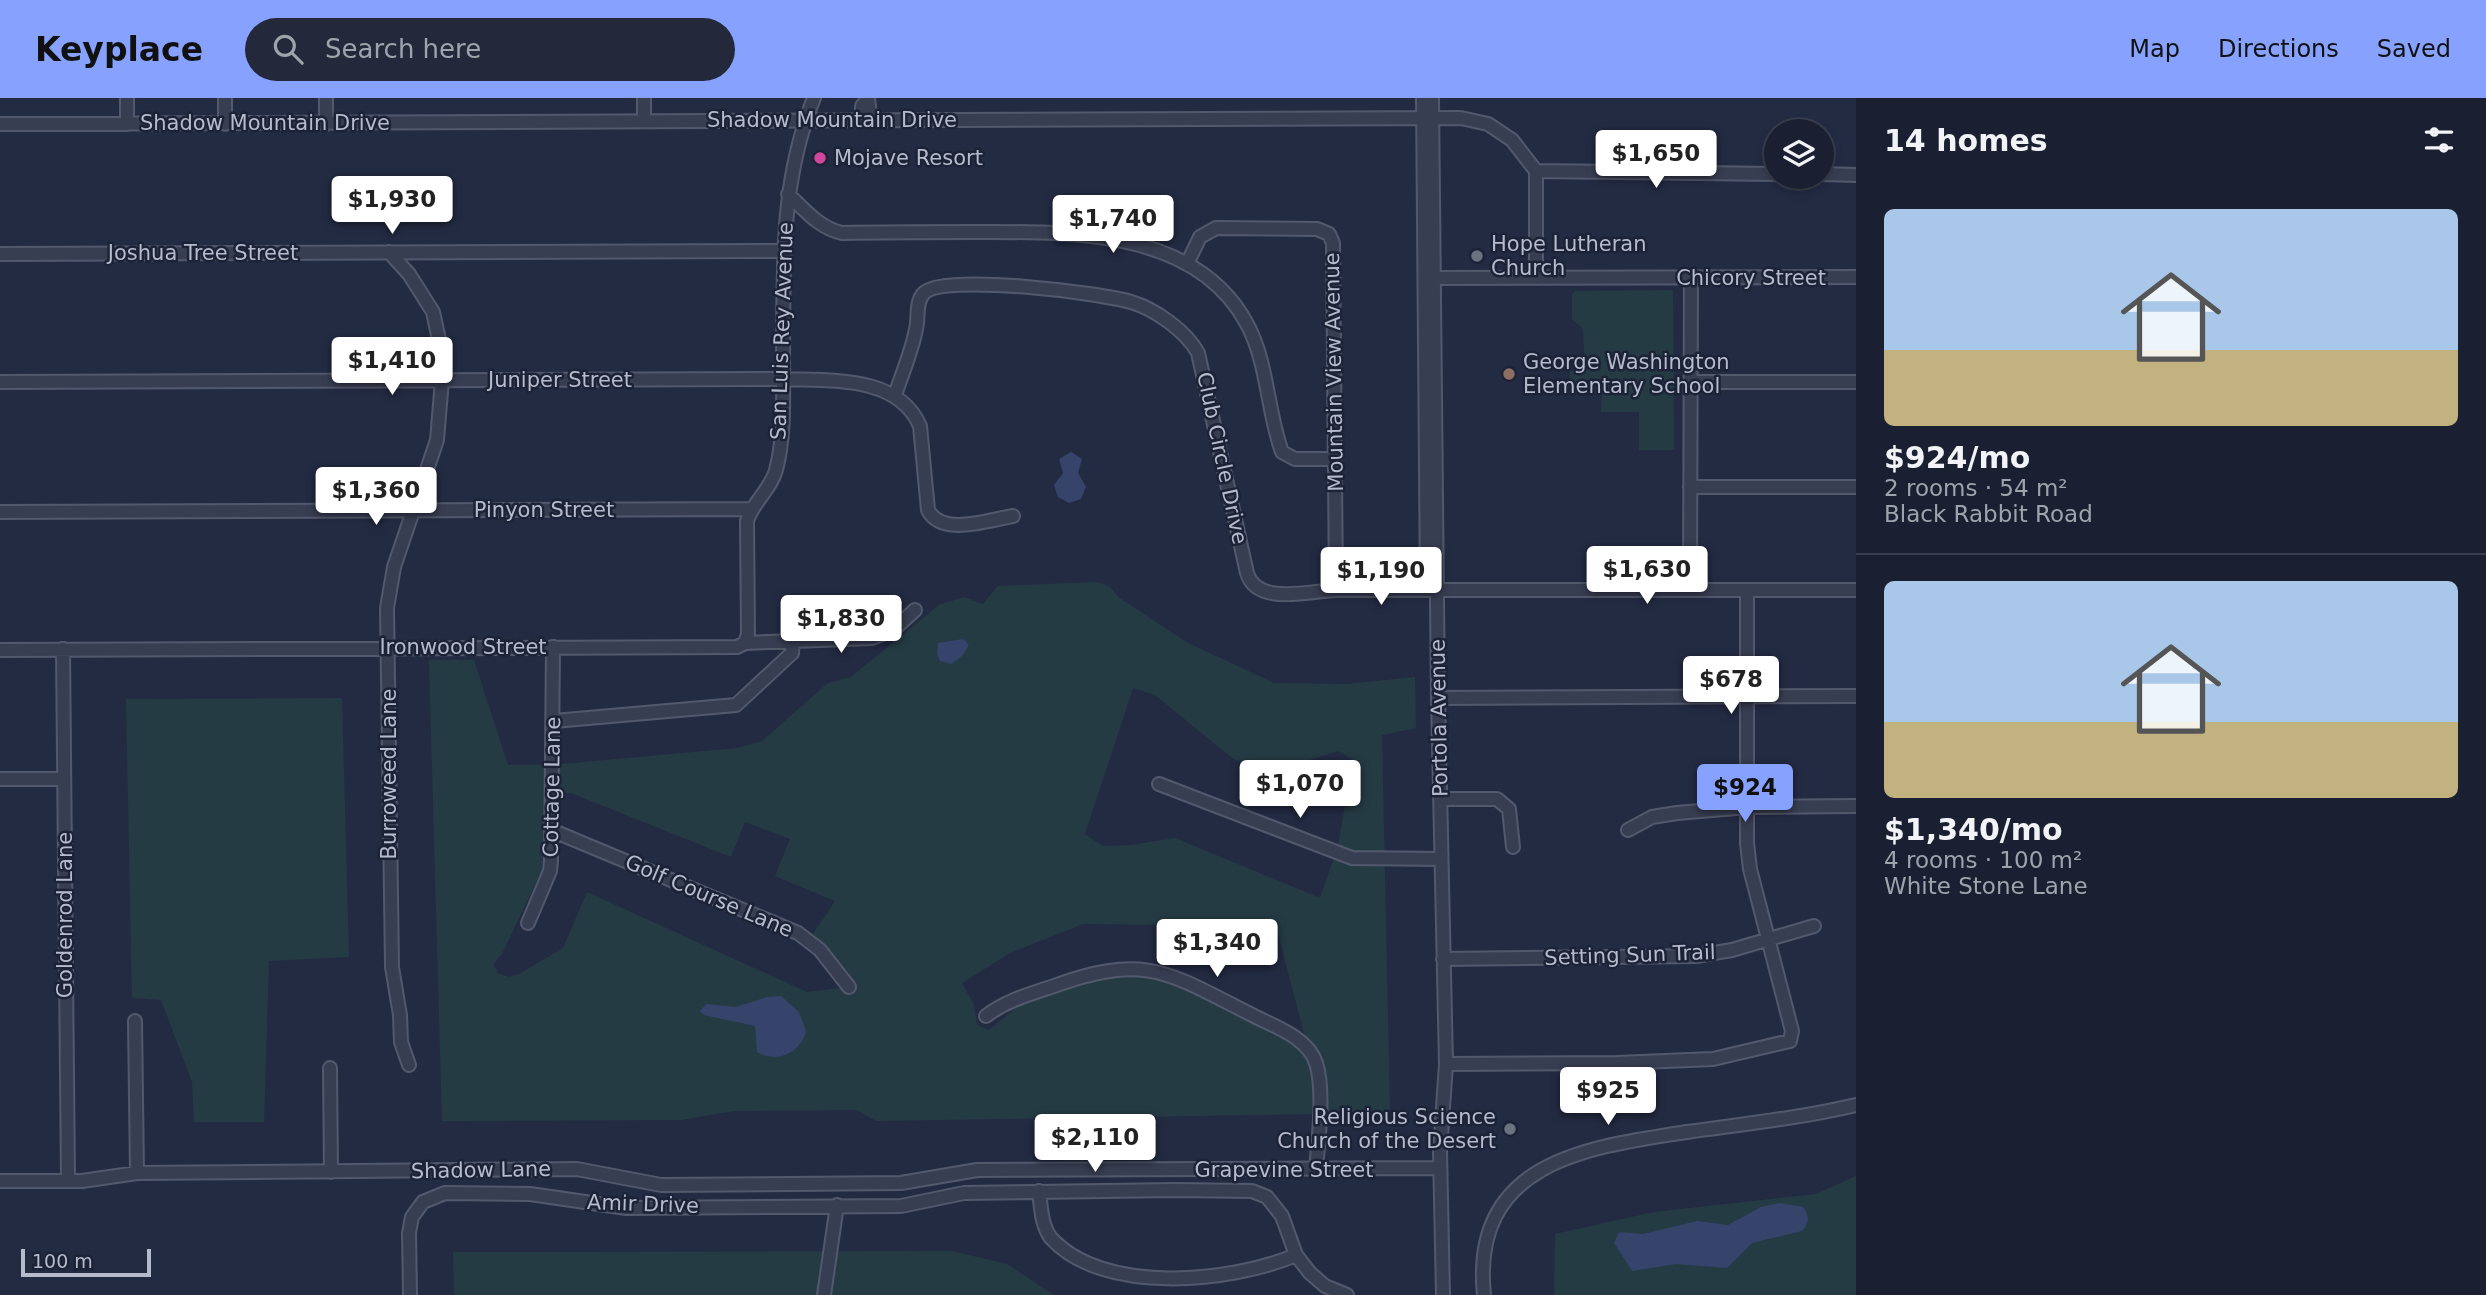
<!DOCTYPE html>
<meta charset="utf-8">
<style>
:root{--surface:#1a2032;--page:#23283a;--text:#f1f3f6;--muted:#9fa3ac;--line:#383e4d;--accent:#87a1ff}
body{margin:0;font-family:"DejaVu Sans",sans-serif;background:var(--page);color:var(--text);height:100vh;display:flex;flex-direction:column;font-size:26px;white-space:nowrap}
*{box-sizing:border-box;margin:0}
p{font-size:23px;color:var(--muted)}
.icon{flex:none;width:38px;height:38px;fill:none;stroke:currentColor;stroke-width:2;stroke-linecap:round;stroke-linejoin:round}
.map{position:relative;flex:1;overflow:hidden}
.details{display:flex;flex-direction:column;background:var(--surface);width:630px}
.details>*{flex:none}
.tools{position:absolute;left:1764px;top:21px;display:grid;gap:14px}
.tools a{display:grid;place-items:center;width:70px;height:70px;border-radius:50%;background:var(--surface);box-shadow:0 4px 10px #0003,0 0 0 2px var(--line);font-size:35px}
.scale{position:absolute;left:21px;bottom:18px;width:130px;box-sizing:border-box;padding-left:7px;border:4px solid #b5bacc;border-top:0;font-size:19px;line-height:24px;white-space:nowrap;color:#b5bacc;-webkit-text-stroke:5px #1d2337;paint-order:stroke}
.price{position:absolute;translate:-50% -60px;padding:0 16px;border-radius:7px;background:#fff;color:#222;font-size:23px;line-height:46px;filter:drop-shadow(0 2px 4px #0008)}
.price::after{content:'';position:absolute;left:50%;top:42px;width:21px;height:16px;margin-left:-10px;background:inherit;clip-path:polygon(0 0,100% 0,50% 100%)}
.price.selected{background:var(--accent);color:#111}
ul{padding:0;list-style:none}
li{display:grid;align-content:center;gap:14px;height:371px;padding:0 28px}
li+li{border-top:2px solid var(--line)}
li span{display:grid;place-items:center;height:217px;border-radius:10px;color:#555}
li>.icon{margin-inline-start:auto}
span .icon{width:126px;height:126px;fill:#fffc;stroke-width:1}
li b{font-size:30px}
h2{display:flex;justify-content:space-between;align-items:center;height:84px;padding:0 28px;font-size:30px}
header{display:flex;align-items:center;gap:42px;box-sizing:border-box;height:98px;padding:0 35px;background:var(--accent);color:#111}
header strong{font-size:33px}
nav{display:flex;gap:38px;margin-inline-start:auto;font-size:24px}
.search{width:490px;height:63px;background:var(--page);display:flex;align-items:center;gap:18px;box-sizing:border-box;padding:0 24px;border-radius:38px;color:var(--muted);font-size:26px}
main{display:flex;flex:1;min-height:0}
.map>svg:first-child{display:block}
.green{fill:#253b44;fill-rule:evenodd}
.water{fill:#36436b}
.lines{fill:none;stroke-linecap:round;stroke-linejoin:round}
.minor-casing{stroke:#53596c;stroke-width:16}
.minor{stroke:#383e52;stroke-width:12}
.hotel-dot{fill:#d1479c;stroke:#1d2337;stroke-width:2.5}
.worship-dot{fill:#6b7280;stroke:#1d2337;stroke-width:2.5}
.education-dot{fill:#8d6e63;stroke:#1d2337;stroke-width:2.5}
.labels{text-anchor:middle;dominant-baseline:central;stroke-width:5;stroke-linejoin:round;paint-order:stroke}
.street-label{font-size:21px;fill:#b5bacc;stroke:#1d2337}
.poi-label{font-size:21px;fill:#b5bacc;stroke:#1d2337;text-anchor:start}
</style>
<header>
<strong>Keyplace</strong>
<div class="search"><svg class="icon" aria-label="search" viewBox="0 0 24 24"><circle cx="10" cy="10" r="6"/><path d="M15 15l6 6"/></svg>Search here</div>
<nav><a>Map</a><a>Directions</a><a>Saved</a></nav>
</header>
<main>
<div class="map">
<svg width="1856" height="1197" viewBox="0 0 1856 1197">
<rect width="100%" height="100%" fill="#232b43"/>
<path class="green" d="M1673 192 1674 352H1639V314H1601L1602 294H1580L1570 279V273L1585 270 1583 231 1572 221V196L1575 193Z
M1097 484 1110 489 1118 499 1188 545 1274 585 1347 586 1415 579 1416 630 1382 637 1390 1015 876 1023 857 1012 734 1013 681 1022 442 1023 429 562H474L508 667 561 666 738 650 762 643 828 585 851 579 939 507 964 499 983 506 998 488ZM1133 590 1155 597 1232 660 1268 675 1338 653 1353 662 1338 748 1320 800 1175 740 1131 747 1103 748 1085 736ZM546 694 571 695 731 759 745 724 790 741 775 778 835 803 813 836 849 875V889L807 894 587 794 563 850 519 876 509 879 498 875 493 866 502 856 542 772ZM1083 826 1164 827 1278 836 1305 939 1297 942 1179 886 1137 876 1099 880 1022 905 989 932 977 927 974 907 962 885 1010 855Z
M342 600 349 859 269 863 264 1024H194L192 984 161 902 132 900 126 601Z
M1856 1078V1197H1554L1555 1136 1654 1114 1816 1096Z
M952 1153 1007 1166 1054 1197H454L453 1154Z"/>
<path class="water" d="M1071 354 1082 361 1078 375 1086 389 1081 401 1069 405 1058 399 1054 387 1063 375 1059 361Z
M963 541 969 547 962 558 951 566 940 563 937 556 938 545Z
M781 898 799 914 806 933C801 955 776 966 757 954L755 928 704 917 700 913 706 906 736 909 767 899Z
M1780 1105 1803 1109C1809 1117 1810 1125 1802 1133L1752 1145 1727 1170 1676 1166 1632 1173 1614 1145 1619 1134 1643 1136 1697 1123 1728 1127 1761 1109Z"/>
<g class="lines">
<g class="minor-casing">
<path id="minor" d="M225 0V26
M1423 0 1427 492
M1432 0 1438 600 1446 966 1440 1053 1443 1197
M862 22V8L868 1 871 22
M644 23V0
M0 26 1461 20 1488 26 1512 42 1536 73V180
M127 26V0
M326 26V0
M1536 73 1776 76
M1822 76 1856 77
M788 96C805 112 819 130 842 135 886 134 930 134 975 134 1068 134 1196 130 1247 226 1268 265 1267 313 1282 354L1295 361H1335
M389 154 409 176 433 214 441 251 442 282 437 342 394 469 387 510 392 869 400 917 401 944 409 967
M0 156 784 153
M1187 166 1200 139 1216 130 1317 131 1329 136 1333 145 1336 492
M1435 180 1856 179
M0 284 783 281C830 283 898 277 920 328L928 412C942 439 988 422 1013 418
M1690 284H1856
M895 297C902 276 912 253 916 231 919 219 915 204 924 195 943 175 1101 195 1131 204 1155 211 1186 233 1198 255L1247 475C1257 508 1309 493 1336 492H1856
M1690 389H1856
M0 414 751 411
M1690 492 1691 181
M745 545 748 536 747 423C753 404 771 391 776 372 785 338 783 300 783 265 784 173 779 86 814 0
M63 551 68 1083
M0 552 737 549 745 545 872 540 893 532 915 512
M1438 600 1856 598
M554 623 736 607 792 555 793 543
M0 681H64
M1159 686 1352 760 1441 761
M1441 701H1497L1509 711 1513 749
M551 732 798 835 820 852 849 889
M1628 732 1652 719 1677 715 1748 709 1856 708
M528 825 550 773 551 763 553 549
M1443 861 1696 858 1732 852 1814 828
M986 918C1005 903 1030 896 1054 888 1148 854 1170 876 1254 918 1276 929 1308 940 1316 965 1325 993 1318 1043 1316 1072
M135 923 137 1075
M1446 966 1617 965 1713 961 1790 943 1792 933 1750 771 1747 745V492
M330 970 331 1074
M0 1083H82L137 1075 577 1071 661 1087 901 1085 977 1072 1440 1070
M1039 1093C1041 1108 1041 1127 1051 1140 1103 1197 1230 1185 1296 1157
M410 1197 409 1135 412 1119 423 1104 445 1095 530 1096 626 1110 901 1108 964 1095 1175 1092 1252 1093 1267 1099 1282 1118 1296 1157 1310 1175 1325 1188 1347 1197
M824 1197 837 1107
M1484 1197C1470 1064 1587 1049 1687 1034 1743 1026 1801 1020 1856 1007"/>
</g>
<use href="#minor" class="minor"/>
</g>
<circle class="hotel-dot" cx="820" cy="60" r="7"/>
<g class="worship-dot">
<circle cx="1477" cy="158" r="7"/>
<circle cx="1510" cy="1031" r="7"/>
</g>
<circle class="education-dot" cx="1509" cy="276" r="7"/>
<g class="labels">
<g class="street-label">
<text x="832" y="22">Shadow Mountain Drive</text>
<text x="265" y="25">Shadow Mountain Drive</text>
<text x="203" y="155">Joshua Tree Street</text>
<text x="1751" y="180">Chicory Street</text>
<text transform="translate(782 233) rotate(-88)">San Luis Rey Avenue</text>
<text transform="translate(1334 274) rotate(-91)">Mountain View Avenue</text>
<text x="560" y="282">Juniper Street</text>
<text transform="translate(1222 360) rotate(78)">Club Circle Drive</text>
<text x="544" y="412">Pinyon Street</text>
<text x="463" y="549">Ironwood Street</text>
<text transform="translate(1439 620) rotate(-91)">Portola Avenue</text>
<text transform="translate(389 676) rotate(-90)">Burroweed Lane</text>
<text transform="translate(552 689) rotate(-89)">Cottage Lane</text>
<text transform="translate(709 798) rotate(23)">Golf Course Lane</text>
<text transform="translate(65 817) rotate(-90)">Goldenrod Lane</text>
<text transform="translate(1630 857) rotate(-2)">Setting Sun Trail</text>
<text transform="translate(481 1072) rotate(-1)">Shadow Lane</text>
<text x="1284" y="1072">Grapevine Street</text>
<text transform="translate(643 1106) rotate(2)">Amir Drive</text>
</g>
<g class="poi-label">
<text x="834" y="60">Mojave Resort</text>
<text x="1491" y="146">Hope Lutheran<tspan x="1491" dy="24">Church</tspan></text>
<text x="1523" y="264">George Washington<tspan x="1523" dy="24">Elementary School</tspan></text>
<text x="1496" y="1019" text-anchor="end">Religious Science<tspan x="1496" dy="24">Church of the Desert</tspan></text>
</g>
</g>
</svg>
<div class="tools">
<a><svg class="icon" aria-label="layers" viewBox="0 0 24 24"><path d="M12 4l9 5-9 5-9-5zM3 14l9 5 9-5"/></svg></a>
</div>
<div class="scale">100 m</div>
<b class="price" style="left:1656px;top:92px">$1,650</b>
<b class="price" style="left:392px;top:138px">$1,930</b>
<b class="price" style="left:1113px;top:157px">$1,740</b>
<b class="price" style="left:392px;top:299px">$1,410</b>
<b class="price" style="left:376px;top:429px">$1,360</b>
<b class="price" style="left:1647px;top:508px">$1,630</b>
<b class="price" style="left:1381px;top:509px">$1,190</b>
<b class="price" style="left:841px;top:557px">$1,830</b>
<b class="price" style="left:1731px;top:618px">$678</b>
<b class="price" style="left:1300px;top:722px">$1,070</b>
<b class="price selected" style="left:1745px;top:726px">$924</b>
<b class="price" style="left:1217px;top:881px">$1,340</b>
<b class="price" style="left:1608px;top:1029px">$925</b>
<b class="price" style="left:1095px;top:1076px">$2,110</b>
</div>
<section class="details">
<h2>14 homes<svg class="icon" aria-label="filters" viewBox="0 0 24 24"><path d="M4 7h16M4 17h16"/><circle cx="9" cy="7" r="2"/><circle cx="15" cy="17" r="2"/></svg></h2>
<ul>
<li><span style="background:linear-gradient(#a9c7e8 65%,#c2b280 0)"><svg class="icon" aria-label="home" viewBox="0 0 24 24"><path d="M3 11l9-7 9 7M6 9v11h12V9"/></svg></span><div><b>$924/mo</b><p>2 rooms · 54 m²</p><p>Black Rabbit Road</p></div></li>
<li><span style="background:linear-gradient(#a9c7e8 65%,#c2b280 0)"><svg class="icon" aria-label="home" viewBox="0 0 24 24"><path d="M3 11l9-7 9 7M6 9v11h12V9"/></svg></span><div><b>$1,340/mo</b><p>4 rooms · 100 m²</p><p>White Stone Lane</p></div></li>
</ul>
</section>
</main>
